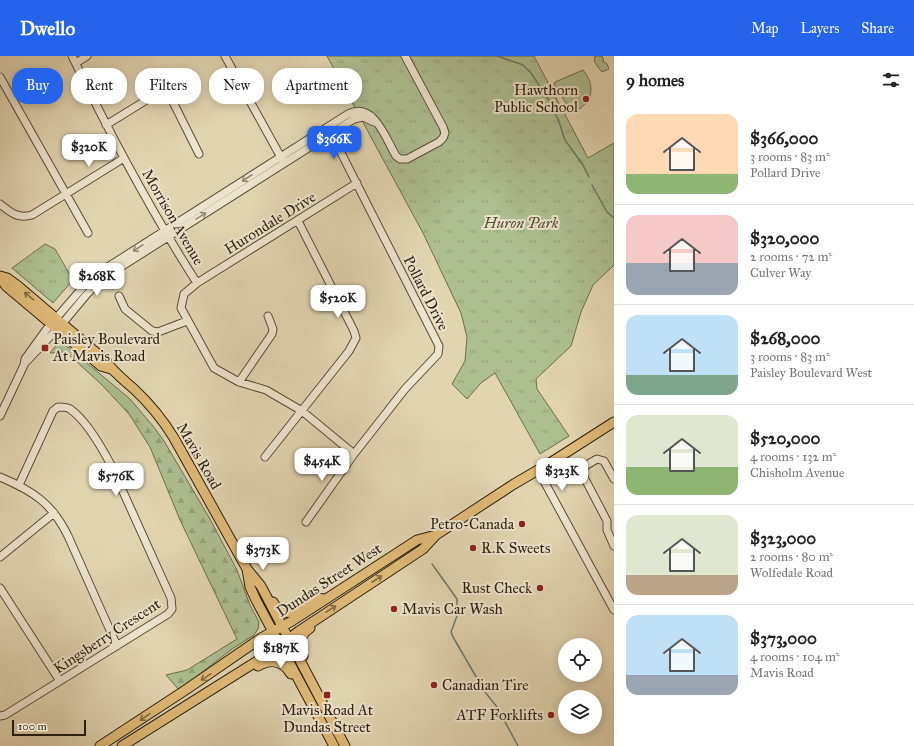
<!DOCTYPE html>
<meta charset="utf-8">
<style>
:root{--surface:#fff;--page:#f2f2f2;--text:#222;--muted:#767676;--line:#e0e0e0;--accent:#2563eb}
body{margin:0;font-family:"IM FELL Great Primer",serif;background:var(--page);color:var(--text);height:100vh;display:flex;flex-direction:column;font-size:15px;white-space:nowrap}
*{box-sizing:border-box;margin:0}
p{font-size:13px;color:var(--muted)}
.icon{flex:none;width:22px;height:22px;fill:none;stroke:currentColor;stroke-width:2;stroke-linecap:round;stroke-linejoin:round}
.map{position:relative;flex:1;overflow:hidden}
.panel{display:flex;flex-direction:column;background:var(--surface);width:300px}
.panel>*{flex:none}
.banner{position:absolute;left:12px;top:12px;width:380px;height:36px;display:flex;gap:8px}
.tools{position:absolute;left:558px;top:582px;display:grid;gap:8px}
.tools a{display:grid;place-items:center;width:44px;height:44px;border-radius:50%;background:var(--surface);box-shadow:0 2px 10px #0003;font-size:20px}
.scale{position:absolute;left:12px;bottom:10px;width:74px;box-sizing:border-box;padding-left:4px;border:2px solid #2d1f0d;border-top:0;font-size:11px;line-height:14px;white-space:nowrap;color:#2d1f0d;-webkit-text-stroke:3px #ece4cc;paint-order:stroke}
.price{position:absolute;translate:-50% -34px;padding:0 9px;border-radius:8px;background:#fff;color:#222;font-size:13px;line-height:26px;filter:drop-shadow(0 1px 2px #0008)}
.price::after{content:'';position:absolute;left:50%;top:24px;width:12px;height:9px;margin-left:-6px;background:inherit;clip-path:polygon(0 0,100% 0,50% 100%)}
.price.active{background:var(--accent);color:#fff}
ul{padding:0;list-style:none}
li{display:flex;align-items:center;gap:12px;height:100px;padding:0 12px}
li+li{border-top:1px solid var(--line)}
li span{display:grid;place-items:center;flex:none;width:112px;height:80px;border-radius:12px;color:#555}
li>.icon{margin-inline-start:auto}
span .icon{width:48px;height:48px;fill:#fffc;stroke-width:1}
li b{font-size:17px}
h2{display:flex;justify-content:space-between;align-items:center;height:48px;padding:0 12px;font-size:17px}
.tag{padding:0 14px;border-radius:16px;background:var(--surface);box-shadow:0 2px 10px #0003;font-size:14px;line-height:36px}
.tag.active{background:var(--accent);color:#fff}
header{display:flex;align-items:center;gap:24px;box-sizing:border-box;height:56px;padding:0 20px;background:var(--accent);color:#fff}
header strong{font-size:19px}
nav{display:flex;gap:22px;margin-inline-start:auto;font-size:14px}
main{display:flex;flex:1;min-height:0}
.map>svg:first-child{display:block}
.grass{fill:#adbe90;stroke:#6d6e4e}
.forest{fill:url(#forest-firs);stroke:#6d6e4e}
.park{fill:url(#park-tufts);stroke:#6d6e4e}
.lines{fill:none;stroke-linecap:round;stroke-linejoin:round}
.stream{stroke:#6b7b6e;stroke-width:1.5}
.minor-casing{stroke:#5a4c36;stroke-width:9}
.major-casing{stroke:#2d1f0d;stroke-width:11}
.minor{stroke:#ece4cc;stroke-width:7}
.major{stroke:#e0ba78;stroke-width:9}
.oneway{stroke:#968b76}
.oneway2{stroke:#866c42}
.poi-dot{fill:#8f2418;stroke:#ece4cc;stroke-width:1.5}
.labels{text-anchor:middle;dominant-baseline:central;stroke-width:4;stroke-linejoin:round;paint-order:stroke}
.poi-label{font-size:15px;fill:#2d1f0d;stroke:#ece4cc;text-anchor:end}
.street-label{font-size:15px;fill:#2d1f0d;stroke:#ece4cc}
.park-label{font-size:15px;font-style:italic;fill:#534f34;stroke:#ece4cc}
</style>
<header>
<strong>Dwello</strong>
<nav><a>Map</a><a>Layers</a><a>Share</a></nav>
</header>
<main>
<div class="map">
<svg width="614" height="690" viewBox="0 0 614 690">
<defs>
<pattern id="forest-firs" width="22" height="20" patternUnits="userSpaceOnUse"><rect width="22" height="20" fill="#adbe90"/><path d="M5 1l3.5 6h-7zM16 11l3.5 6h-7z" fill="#95a37b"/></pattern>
<pattern id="park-tufts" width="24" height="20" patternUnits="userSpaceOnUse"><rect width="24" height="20" fill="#adbe90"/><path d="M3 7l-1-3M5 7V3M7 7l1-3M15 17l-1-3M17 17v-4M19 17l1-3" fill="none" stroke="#95a37b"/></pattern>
</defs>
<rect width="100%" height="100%" fill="#e1d5b0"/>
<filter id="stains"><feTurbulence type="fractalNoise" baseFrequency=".005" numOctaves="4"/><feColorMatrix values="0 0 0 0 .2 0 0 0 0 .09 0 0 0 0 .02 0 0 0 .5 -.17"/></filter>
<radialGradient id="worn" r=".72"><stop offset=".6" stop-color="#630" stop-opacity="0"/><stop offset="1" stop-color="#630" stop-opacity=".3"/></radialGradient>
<path class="grass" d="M583 14C597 31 592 48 572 57L554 28 555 26Z"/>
<path class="forest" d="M59 286 63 287 130 343 153 370 164 385 210 463 237 514 250 549 259 566 258 573 254 579 232 593 179 634 166 619 187 614 237 583 180 464 150 391 129 358 102 329 66 296 50 297Z"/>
<path class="park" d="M327 0H534L588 102 614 87V209L593 229 581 256 571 290 536 323 537 333 569 380 540 398 495 317 481 327 467 343 452 328 465 305 467 281 461 257 423 177Z
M597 0H602L604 6 607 8 609 13 602 16C599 13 597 9 594 5L595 3 594 1Z
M45 188 55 193 73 224 53 247 12 212Z"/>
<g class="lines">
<path class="stream" d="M497 0 523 9 531 17 550 46 554 56 558 63 565 84 583 109 589 121
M592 129 607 156 614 162
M432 508 457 543V560L451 576 453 581 485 636 497 651 518 690"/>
<g class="minor-casing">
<path id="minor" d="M72 0C110 78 150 154 197 227
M225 0 283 105
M76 7 87 0
M0 21 88 177
M106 69 153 40C163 36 166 37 173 46L199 98
M0 148C11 157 18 163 32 159L124 102
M119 240 125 253 152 275 158 276 187 265
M25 307 62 268 87 238 105 221 354 63 363 61 374 66
M239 326 272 278 273 273 268 260
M0 360 24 309 25 303 46 274 84 230 103 214 348 58C374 45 386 83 396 100L400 103H407L439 86 443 82 445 77 443 71 405 0
M354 398 302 355 266 334 239 326 214 312 181 252 184 238 197 227 357 127
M265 401 349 295 356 282 354 275 298 165
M538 414 614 554
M0 421C33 435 52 447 68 480L117 590
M614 423 604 405 597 403 585 410 583 415 584 421 607 465V474L614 490
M306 466 354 398 405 333 438 298 439 290 328 71
M0 501 54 457
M0 532 60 625
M0 660 5 659 168 558 172 553 171 542 111 409C102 392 86 364 70 353 67 351 62 351 58 351L53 355 19 429"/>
</g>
<g class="major-casing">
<path id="major" d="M0 220 7 222 18 230 106 305C113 316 124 324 134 333 150 348 163 364 174 382L247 513 261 530 345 690
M0 221 6 230 101 310 111 313
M247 513 250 531 256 544 334 690
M273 546C278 555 284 558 295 556L315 542 325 543
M303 600C297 588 300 579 310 572
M258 610C272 602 283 605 291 618
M100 690 187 633 261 582 292 565 417 484 436 479
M122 690 270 597 299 575 423 493 436 479 514 428 550 407 614 366"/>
</g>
<use href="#minor" class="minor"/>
<use href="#major" class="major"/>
</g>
<defs><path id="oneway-shaft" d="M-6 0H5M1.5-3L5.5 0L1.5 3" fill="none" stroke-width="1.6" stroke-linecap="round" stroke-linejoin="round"/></defs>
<g class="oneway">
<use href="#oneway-shaft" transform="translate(247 122) rotate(147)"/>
<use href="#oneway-shaft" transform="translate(201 160) rotate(-32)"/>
<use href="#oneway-shaft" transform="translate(138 192) rotate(147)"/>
</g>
<g class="oneway2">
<use href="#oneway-shaft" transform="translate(29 240) rotate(-140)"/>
<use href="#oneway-shaft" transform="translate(377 523) rotate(-33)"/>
<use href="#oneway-shaft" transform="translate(331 553) rotate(-33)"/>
<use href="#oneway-shaft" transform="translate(206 621) rotate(146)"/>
<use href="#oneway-shaft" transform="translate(145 661) rotate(145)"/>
</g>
<g class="poi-dot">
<circle cx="586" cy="43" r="4"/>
<rect x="41" y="288" width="8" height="8" rx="2"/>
<circle cx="522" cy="468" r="4"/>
<circle cx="473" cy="492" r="4"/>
<circle cx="540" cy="532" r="4"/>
<circle cx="394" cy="553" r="4"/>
<circle cx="434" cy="629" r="4"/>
<rect x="323" y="635" width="8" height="8" rx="2"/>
<circle cx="551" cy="659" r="4"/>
</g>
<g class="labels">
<g class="poi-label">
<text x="578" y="34">Hawthorn<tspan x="578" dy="17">Public School</tspan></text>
<text x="53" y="283" text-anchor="start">Paisley Boulevard<tspan x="53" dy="17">At Mavis Road</tspan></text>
<text x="514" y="468">Petro-Canada</text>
<text x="481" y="492" text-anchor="start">R.K Sweets</text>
<text x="532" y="532">Rust Check</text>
<text x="402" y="553" text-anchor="start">Mavis Car Wash</text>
<text x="442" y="629" text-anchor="start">Canadian Tire</text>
<text x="327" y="654" text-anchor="middle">Mavis Road At<tspan x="327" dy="17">Dundas Street</tspan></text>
<text x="543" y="659">ATF Forklifts</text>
</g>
<g class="street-label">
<text transform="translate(173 161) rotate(60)">Morrison Avenue</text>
<text transform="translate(270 167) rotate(-32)">Hurondale Drive</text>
<text transform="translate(426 237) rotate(63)">Pollard Drive</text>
<text transform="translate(199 400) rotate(60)">Mavis Road</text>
<text transform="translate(329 524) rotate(-33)">Dundas Street West</text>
<text transform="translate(107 580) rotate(-33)">Kingsberry Crescent</text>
</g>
<g class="park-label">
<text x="521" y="167">Huron Park</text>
</g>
</g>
<rect width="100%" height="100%" filter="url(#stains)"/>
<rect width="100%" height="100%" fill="url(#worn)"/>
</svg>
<div class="tools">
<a><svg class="icon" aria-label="locate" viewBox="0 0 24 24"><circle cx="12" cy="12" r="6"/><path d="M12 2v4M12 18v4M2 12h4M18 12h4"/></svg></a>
<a><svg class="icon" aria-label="layers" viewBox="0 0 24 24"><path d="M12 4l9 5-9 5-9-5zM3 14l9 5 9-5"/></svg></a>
</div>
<div class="scale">100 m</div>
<b class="price active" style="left:334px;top:104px">$366K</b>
<b class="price" style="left:89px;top:112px">$320K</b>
<b class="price" style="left:97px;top:241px">$268K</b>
<b class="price" style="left:338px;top:263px">$520K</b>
<b class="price" style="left:322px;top:426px">$454K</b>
<b class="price" style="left:562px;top:436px">$323K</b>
<b class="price" style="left:116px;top:441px">$576K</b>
<b class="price" style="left:263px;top:515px">$373K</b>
<b class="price" style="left:281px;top:613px">$187K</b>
<div class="banner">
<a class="tag active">Buy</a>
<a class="tag">Rent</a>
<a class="tag">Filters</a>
<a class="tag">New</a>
<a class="tag">Apartment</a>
</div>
</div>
<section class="panel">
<h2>9 homes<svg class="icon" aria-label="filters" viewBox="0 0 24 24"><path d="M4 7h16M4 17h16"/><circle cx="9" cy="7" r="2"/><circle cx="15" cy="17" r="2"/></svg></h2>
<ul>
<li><span style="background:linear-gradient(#ffd9b3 75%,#8fb573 0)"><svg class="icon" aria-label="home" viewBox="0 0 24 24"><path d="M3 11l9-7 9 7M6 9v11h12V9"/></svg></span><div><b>$366,000</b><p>3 rooms · 83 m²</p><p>Pollard Drive</p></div></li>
<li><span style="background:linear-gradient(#f6c9c9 60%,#9aa5b1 0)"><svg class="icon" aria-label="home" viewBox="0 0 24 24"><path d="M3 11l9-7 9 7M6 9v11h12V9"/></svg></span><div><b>$320,000</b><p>2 rooms · 72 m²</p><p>Culver Way</p></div></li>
<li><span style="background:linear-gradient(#bfe0f5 75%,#7fa58c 0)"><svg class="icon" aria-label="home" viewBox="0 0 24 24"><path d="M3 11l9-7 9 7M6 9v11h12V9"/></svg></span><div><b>$268,000</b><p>3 rooms · 83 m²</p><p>Paisley Boulevard West</p></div></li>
<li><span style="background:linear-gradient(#dfe7d0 65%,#8fb573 0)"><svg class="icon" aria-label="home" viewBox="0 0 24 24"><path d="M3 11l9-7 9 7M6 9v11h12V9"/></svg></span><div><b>$520,000</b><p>4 rooms · 132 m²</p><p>Chisholm Avenue</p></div></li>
<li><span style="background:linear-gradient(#dfe7d0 75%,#b9a48a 0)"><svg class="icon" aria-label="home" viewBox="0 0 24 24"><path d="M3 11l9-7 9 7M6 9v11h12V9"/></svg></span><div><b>$323,000</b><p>2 rooms · 80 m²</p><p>Wolfedale Road</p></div></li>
<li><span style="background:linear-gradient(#bfe0f5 75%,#9aa5b1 0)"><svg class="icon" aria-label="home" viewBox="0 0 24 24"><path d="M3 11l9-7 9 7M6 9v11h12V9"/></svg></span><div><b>$373,000</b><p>4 rooms · 104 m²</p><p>Mavis Road</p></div></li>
</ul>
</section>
</main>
